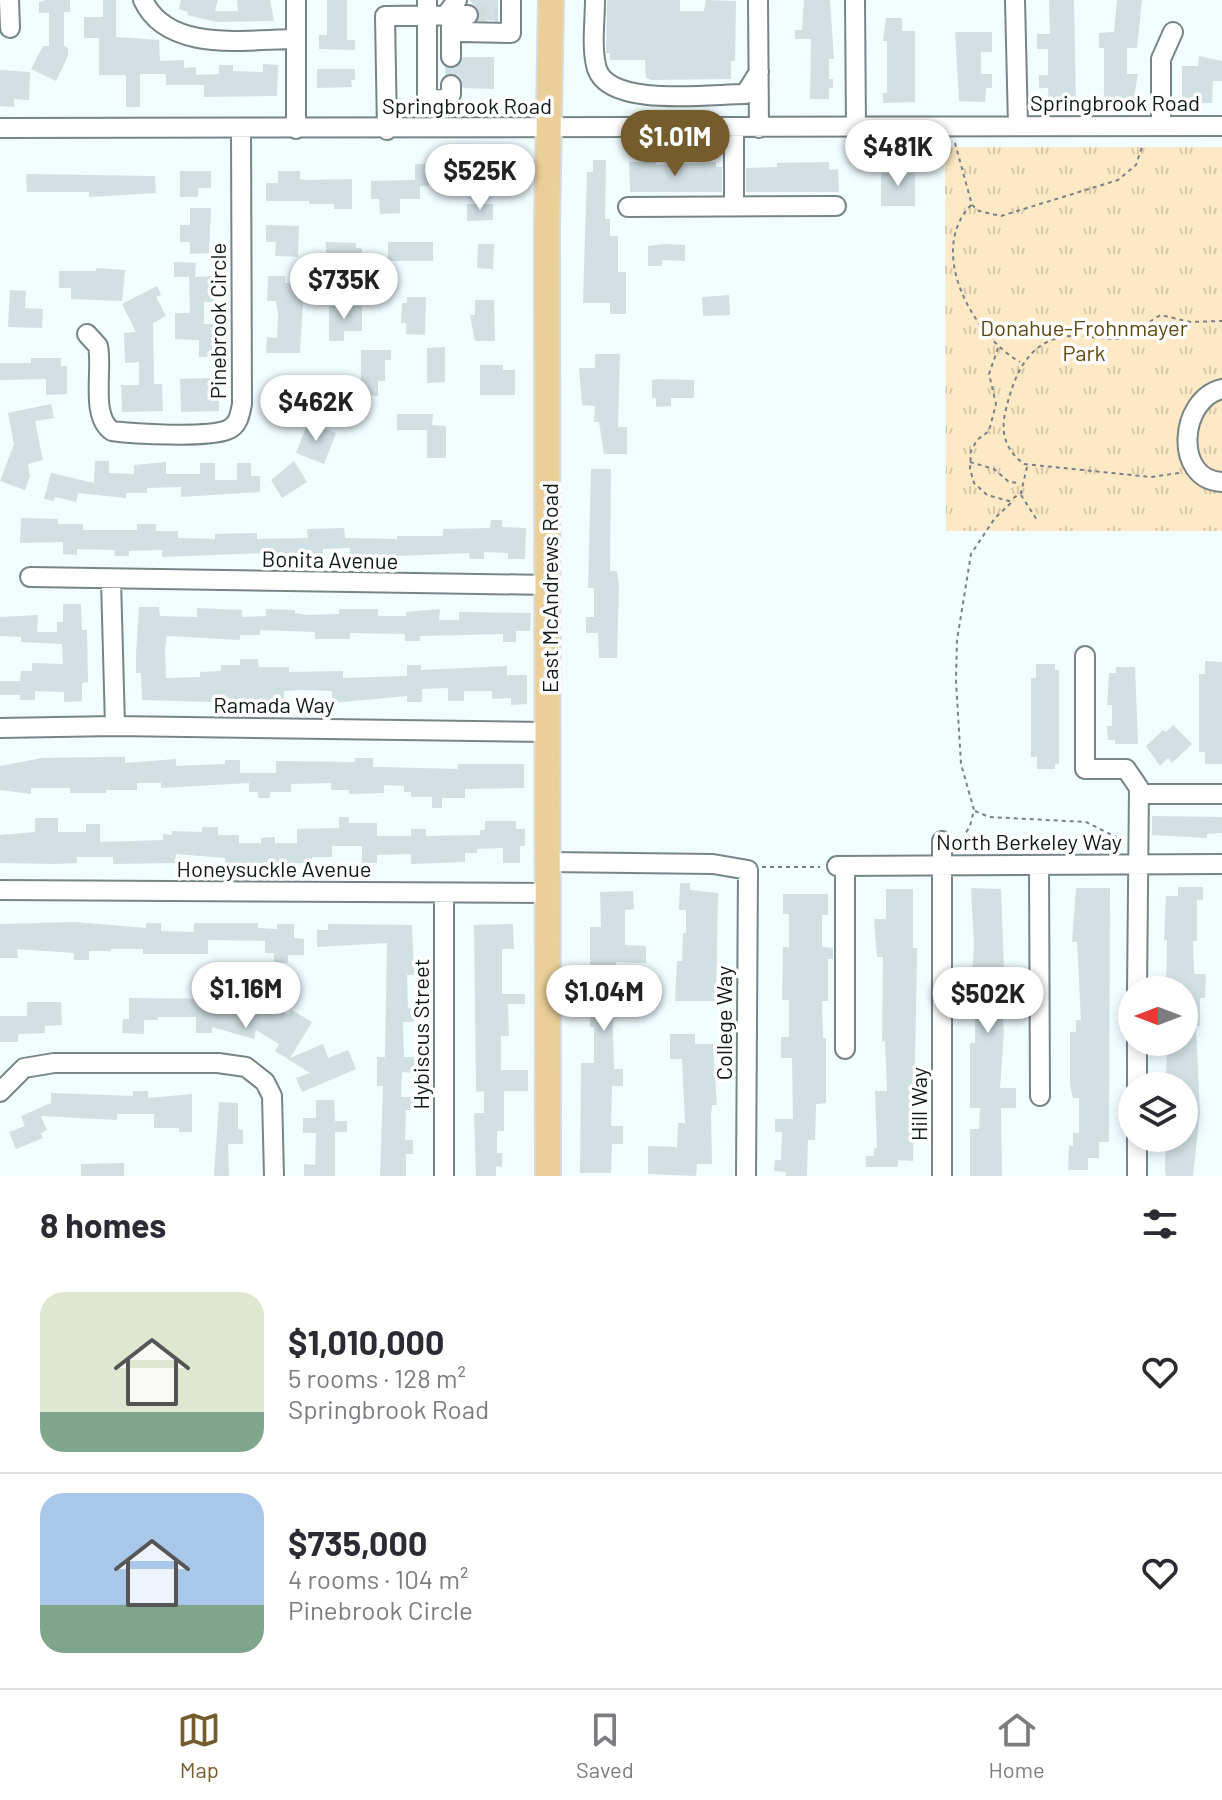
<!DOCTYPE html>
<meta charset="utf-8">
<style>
:root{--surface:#fff;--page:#f2f2f3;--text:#2b2b33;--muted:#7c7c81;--line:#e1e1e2;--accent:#745c2c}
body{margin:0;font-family:Barlow,sans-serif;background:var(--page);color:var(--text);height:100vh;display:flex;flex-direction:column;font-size:30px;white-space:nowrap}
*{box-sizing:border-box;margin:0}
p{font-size:26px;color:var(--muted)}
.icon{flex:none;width:44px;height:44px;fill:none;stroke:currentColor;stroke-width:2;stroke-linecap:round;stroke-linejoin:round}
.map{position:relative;height:1176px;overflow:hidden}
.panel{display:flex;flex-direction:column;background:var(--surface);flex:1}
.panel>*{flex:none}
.needle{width:52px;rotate:270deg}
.tools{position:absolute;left:1118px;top:976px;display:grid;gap:16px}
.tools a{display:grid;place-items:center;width:80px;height:80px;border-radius:50%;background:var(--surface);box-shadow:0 4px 12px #0003;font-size:40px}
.price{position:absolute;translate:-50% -68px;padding:0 18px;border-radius:28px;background:#fff;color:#222;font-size:26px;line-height:52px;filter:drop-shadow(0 2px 4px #0008)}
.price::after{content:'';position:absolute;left:50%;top:48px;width:24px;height:18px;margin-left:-12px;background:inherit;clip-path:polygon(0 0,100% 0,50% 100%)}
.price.on{background:var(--accent);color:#fff}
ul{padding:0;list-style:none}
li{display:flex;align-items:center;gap:24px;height:200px;padding:0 40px}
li+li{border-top:2px solid var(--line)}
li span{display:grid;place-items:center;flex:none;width:224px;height:160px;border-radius:24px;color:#555}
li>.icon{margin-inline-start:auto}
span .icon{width:96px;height:96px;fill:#fffc;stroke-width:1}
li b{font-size:34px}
h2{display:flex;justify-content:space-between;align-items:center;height:96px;padding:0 40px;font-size:34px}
.dock{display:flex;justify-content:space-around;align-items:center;height:112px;border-top:2px solid var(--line);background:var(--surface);font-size:22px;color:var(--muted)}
.dock a{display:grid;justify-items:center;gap:4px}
.dock .on{color:var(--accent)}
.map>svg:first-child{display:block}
.park{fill:url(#park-tufts)}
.building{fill:#d1e0e2}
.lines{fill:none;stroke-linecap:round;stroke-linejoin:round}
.minor-tunnel{stroke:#d0dbdc;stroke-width:18;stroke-dasharray:18 9;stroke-linecap:butt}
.minor-casing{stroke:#778587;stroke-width:22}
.major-casing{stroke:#d9dada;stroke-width:28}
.path{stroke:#798283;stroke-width:2;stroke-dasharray:4 4;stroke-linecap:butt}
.minor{stroke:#fff;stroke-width:18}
.major{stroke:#ebcf98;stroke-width:24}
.labels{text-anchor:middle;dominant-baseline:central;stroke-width:7;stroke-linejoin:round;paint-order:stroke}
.street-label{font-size:22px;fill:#131919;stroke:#fff}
.park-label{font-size:22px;fill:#614710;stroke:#fff}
</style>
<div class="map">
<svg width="1222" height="1176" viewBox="0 0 1222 1176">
<defs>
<pattern id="park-tufts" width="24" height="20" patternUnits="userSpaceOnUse" patternTransform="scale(2)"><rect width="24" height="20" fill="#fde9c5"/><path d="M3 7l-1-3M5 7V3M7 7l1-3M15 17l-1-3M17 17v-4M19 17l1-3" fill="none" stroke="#d8c7a9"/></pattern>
</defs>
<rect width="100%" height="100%" fill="#f1fdff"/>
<path class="park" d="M945 147H1222V531H946Z"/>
<path class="building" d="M46 0H70V12H64V46L68 48V56L56 81 31 69 43 46H49V13H39V2Z
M103 0H116V37L159 40 160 61 184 60V68L196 67V75L219 74V65H233V71L263 72V64L278 65 277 96 204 97V85H166V74H140V107H126V75H99V38H84V17H103Z
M181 0H218L215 11H238L237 0H270L274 21 217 22 187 15 188 12 179 9Z
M327 0H347V40H355V50L319 49V35H327Z
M469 0H498V21L479 20V10Z
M607 0H680V11H704L706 0 736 1 735 61H731V79L652 80 646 78 645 60H610V53H606Z
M804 0H830L834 59H829V79H833V88H829V99H810L811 39H795V30H802Z
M1049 0H1074L1076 103H1049L1048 88H1039V75H1048V49H1037V34H1050Z
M1117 0H1142L1137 48H1127V74H1138L1133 103 1104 102V48H1099V33L1114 32Z
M886 18H902V31H915V102L883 103V93H887V41H883Z
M955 32H992V52H981V74H992V88H986L985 102 959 101Z
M1199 56 1222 61V81H1213L1212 103H1182V66H1198Z
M463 57H494V89L463 88 458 75H445V67L456 68Z
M317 69H355V80H351L352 87 317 88Z
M0 70 30 72 29 100 14 99V107L0 106Z
M593 160H606L605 219H610V236H618V272H626V314H610V303H583L587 172H593Z
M511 162V185L429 183V186H420V199H400V213L380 214 379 199H371V181L415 180V164Z
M629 162H656V165L716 162V167H722V192H630Z
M829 162V170L838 169 839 192H746V168L777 167V163Z
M891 167H905V173H915V206H881V173H891Z
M180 171H211V188H198V197H180Z
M278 171H300V179L305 180 352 179V209H334V204H309V201H266V183H278Z
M26 174 155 176 156 193 89 197V192H27Z
M467 204H493V220L467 221Z
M190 208H211L209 253 190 254V242H180V225H190Z
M266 225 299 226 298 257 275 256 276 242H266Z
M326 242 356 243V248H362V281L338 277V257H326Z
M388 242H433V261H388Z
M478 244H494L493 269 477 268Z
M665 244 685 245V261L662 260V266H648V246Z
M174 262 196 263 195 277 215 276 216 302H204V324H216V357H199V340L175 339V313H190L189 277H193H174Z
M96 268 125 270 122 301 71 299V288H59V271H96Z
M268 276H285V283H304L300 353H266L267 337 277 338 278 314 276 301H267Z
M157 286 161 295 156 297 166 316 153 323 154 384H162L163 411 122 412 121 385H139V362L125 363 124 333 136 332 122 304Z
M10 290 26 291 25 308 43 309 42 328 8 327Z
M729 295 730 315 703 316 702 297Z
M407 297H426L425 335 406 334V323H401L402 303H407Z
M475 300H494L495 341H475L470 315H475Z
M329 306H362V331H344V341H329Z
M445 347V382L427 383V348Z
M361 350H391V360H385V381H378V396L361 395Z
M595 354H620L618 427H627V454H604L599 422H594L595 406 582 405 579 368H595Z
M31 358H61V366H67V394L46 395V379L0 380V363H31Z
M480 365H503V370H515V395H480Z
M210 378V392H219V411L181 412 180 379Z
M659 379 694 380V398H671V406L656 407V398H652V380Z
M314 382V420H291V383Z
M51 404 54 418 35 421 43 460 28 464 30 476 25 490 0 481 14 444 8 413Z
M397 414H433L432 425 446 426V458H427V430H397Z
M308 422 336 433 324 464 296 453Z
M95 461H109V473L134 474V465L166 462V474H200V463H215V480H237V463H251V476H260V492L181 497V487L147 488V493H126V498L78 493 76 502 55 497 54 501 44 499 51 473 94 483Z
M294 461 307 482 282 498 271 480Z
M591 469H611L610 571H617L619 585 617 658H599L598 633H586V617H594V588H588Z
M21 518 58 519V524H83V530H137V524H156V531H178V538L215 539V534L257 533V539L308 538 307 529 344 528 345 538 397 539V536H443V529L490 528 491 520H502V527L526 528 525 559H508V553L484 552V559H470L469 553 349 558 350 548 323 549V557L302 558H275L276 555 265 553 162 557V550L129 551V556H115L114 550 77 549V555L63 554V542L20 543Z
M63 604H81L82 630H87L88 682 82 683V701L64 702V692L35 691V700H20V695H0V681H20L21 671H32V663L63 664 62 644 21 642V637L0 636V617L38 615 37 632H57V622H63Z
M139 607H159L160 616 197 617V608L242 610V617L266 616V609L295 610V613L308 615 339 614V609H378V616H406V612L440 609 439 620H459V612L531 613 530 631H516V642H503V634L420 636V641H405V634L350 633V639H315V632L260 630V635H240V640L167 636 165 648 166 678 200 677V672L221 671V665H240V659H258L259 667H289V672L343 671V678L407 676V665H421V670L507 666V675H527V704L511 705V698L492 699V691H464V701H448V688L422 689V702H407V696L332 703V691L303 690 284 691V704L142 700 141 673H136V654Z
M1205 661 1222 662V764H1205V752H1199V674H1205Z
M1036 664H1055V670H1059V764H1055V769H1037V757H1031V678H1036Z
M1116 667H1135L1138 744H1115V740H1108L1107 726H1112V705H1107L1109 673H1116Z
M1173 725 1192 744 1172 763 1168 758 1160 766 1146 746 1163 730 1166 732Z
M110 757H125V763L176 759V766L225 764V760H240V773H276V761L355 762V758H373V767H383L458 769V764H524V788L465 789V798H442V808H432V797H411V792H404V786L384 785V793L349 794V790H331V783L291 784V792H270V798H258V792H249V783L161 788V783H137V790H106V793H70V788H31V794L0 790V766L42 758Z
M1152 816 1222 817V833L1207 834V838L1152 835Z
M339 817H349V823H377V836H411V829H426V836L480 835V830H485V821H516V829H525V846H520V863H503V848L477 849V853H465V862L411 864V854L377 855V863H362V846H332V857H312V863H225V858L176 854 175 863 113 864V857H77V863L56 864 0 863V835L35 832V818H58V832H86V824H100V842L163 840V834L172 835V831L202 832V827H218V835H239V843H261V838L275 837V843H297V829L339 828Z
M680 883H690V890L718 893 716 1001H675L677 961H682L683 933H686V910H679Z
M1178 887H1203V900H1197V941H1193L1194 974H1206L1205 998H1200V1026H1196L1200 1112 1193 1176H1166L1165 1169 1166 1138H1184V1083H1166L1167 1042H1184V990H1166L1167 940H1164L1166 896H1178Z
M971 888 1001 889 1004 970H998L1004 1031 1000 1088H1016V1108H1001L1002 1176H970V1129H979L980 1108H970V1043H975V999L971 1000 974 942Z
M1076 888H1110L1109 1142H1099V1158H1088V1170H1068L1069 1145 1073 1146V1133H1079V1098H1073L1070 1085V1032H1076V1020H1081L1077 942H1072Z
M886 889H913V948H917V961L913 1161 898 1160V1167H866V1156H874V1148H877L875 1091H887L885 1041 882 1042 883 957H877L874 919H886Z
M633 891 634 909 625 910V945L646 946V963L616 962V999H612L614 1069H623V1086H612L611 1126H623V1144H612L611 1173H580L581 1063H594V1027H590V927H601L600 892Z
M783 894H828V915H822V947L833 948V959H828V1001H822L823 1038H826V1103L816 1104 815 1140H808L807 1176H786V1172L774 1171 775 1160H781L782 1132H775V1119H793L792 1058H781V1037H789V1000H782L783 947H789V914H783Z
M74 922 146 928V923H161V931L194 932V923H258V928L277 929V924H294V938L304 939V955H288V963H274V953H265V941L208 940V954H143V949H111V951H89V960H74V953L17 949 18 958H0V924Z
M328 924 412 925 414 975H407L408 1008H413L414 1022H403L404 1057H414V1073L402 1072 401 1097H413V1110H406L405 1140H413V1154H406V1176H380L383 1086H377V1057H385L387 943 317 947V930H328Z
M513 924 514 949H502V994H525V1004H508L509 1036H501V1070H528V1091H504V1131H497V1153H502V1167L496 1166V1176H476L474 1113H484V1091L476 1092 474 925Z
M250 993 262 996V999L288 1015 292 1010 312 1022 290 1058 323 1044 328 1058 348 1050 356 1069 302 1092 296 1078 310 1073 275 1051 279 1044 256 1030 254 1039 212 1027V1033H196V1017H158V1020H144V1034L122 1033 123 1019H129V998L219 999 248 1005Z
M27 1002H61L62 1025 45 1026V1033L18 1034V1042H0V1016H27Z
M670 1034H695V1044H713L717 1105H712L711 1116 712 1164H697L696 1176 648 1174V1146L677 1147 678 1123H685L682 1059H670Z
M133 1091H148V1098L192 1094V1132H179V1128H154V1114H117V1120L41 1116 47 1130 41 1133 43 1138 16 1149 9 1132 25 1126 21 1116 51 1103V1093L133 1096Z
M316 1100H334L335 1121H347V1132H335V1176H304V1164L315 1165 316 1133H303V1118H316Z
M219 1102 238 1103V1129L243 1130V1144H228L229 1176H214Z
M124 1163V1176H81V1164Z"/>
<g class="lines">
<path class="minor-tunnel" d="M468 15H498"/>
<g class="minor-casing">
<path id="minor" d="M9 0 10 28
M143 0C168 54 248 39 296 39
M296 0V129
M427 0V98L443 100 451 94V85
M457 0 446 15 461 32 511 33V0
M595 0C595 21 591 49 597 69 610 108 710 94 745 94L759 72
M758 0 759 128
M855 0 856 127
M1015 0 1018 126
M451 23V57
M1161 126V59L1173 32
M0 128 1222 126
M734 128V206
M387 130 385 16 468 15
M628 207 836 206
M87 334 98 346C103 370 90 416 112 431 134 434 207 438 227 430 238 426 240 415 242 404L241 129
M1222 389C1179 399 1173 480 1222 482
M30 577 549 585
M111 580 115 726
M1085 656V769H1126L1139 788 1137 990
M0 728 115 726 549 732
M1139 794H1222
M549 862 713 864 748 870 746 1176
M1039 865 1040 1096
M837 866 1222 864
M845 866V1049
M0 890 548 893
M1137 1086V1042
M0 1092 24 1068 54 1063H218L246 1067 265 1082 272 1096 274 1176
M444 1176V893
M942 1176V841
M1137 1176V1138"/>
</g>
<g class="major-casing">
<path id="major" d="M548 1176 547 227 551 0"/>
</g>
<path class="path" d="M955 143 972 205 979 211 1001 216 1118 180 1136 165 1143 144
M971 205C926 252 974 336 1020 362
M998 348 989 374 996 404 989 431 977 440 971 451 970 469 974 483 987 495 1009 501 1021 493 1027 467
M970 462 994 469 1009 482 1020 483
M1179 473 1151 477 1024 464C1005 450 1000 432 1006 409 1016 368 1033 333 1082 336 1095 337 1112 341 1125 338 1137 335 1149 320 1161 315L1190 322 1222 321
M1021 495 1037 520
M975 811 989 817 1086 822 1122 840
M958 846 970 826 974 810 961 764 956 681 957 640 971 554 995 518 1014 500
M762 867H820"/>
<use href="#minor" class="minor"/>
<use href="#major" class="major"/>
</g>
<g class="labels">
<g class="street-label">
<text x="1115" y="102">Springbrook Road</text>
<text x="467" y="105">Springbrook Road</text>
<text transform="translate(217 321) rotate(-90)">Pinebrook Circle</text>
<text transform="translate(330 559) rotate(1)">Bonita Avenue</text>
<text transform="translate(549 588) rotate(-90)">East McAndrews Road</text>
<text x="274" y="704">Ramada Way</text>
<text x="1029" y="841">North Berkeley Way</text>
<text x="274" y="868">Honeysuckle Avenue</text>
<text transform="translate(723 1023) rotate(-90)">College Way</text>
<text transform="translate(420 1034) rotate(-90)">Hybiscus Street</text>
<text transform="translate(918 1104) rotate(-90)">Hill Way</text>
</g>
<g class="park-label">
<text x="1084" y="327">Donahue-Frohnmayer<tspan x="1084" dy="25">Park</tspan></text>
</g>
</g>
</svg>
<div class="tools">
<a><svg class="needle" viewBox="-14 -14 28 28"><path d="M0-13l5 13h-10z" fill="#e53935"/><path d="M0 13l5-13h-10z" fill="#7c7c81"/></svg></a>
<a><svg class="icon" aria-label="layers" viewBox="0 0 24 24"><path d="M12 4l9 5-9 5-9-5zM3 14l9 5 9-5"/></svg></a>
</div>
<b class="price on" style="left:675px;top:178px">$1.01M</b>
<b class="price" style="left:898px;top:188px">$481K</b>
<b class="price" style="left:480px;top:212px">$525K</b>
<b class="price" style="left:344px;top:321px">$735K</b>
<b class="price" style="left:316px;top:443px">$462K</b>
<b class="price" style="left:246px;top:1030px">$1.16M</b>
<b class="price" style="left:604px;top:1033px">$1.04M</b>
<b class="price" style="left:988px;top:1035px">$502K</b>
</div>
<section class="panel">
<h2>8 homes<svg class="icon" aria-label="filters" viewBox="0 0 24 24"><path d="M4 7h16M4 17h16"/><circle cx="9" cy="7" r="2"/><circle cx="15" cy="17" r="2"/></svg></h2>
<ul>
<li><span style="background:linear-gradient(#dfe7d0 75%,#7fa58c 0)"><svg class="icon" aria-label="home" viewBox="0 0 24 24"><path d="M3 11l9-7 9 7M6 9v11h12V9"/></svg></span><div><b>$1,010,000</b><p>5 rooms · 128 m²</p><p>Springbrook Road</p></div><svg class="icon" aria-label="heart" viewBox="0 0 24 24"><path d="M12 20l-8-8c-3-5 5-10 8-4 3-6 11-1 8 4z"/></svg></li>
<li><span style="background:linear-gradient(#a9c7e8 70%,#7fa58c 0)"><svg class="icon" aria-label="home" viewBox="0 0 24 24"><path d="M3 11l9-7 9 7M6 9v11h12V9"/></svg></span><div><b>$735,000</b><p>4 rooms · 104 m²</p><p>Pinebrook Circle</p></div><svg class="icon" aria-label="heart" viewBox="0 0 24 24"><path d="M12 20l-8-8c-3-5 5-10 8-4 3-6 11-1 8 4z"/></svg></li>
</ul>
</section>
<nav class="dock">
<a class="on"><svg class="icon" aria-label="map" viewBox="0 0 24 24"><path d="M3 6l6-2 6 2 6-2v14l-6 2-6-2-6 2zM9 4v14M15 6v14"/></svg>Map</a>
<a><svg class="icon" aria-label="saved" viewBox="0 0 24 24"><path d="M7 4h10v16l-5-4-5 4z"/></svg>Saved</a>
<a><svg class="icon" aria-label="home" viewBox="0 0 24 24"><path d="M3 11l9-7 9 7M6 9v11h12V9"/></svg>Home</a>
</nav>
